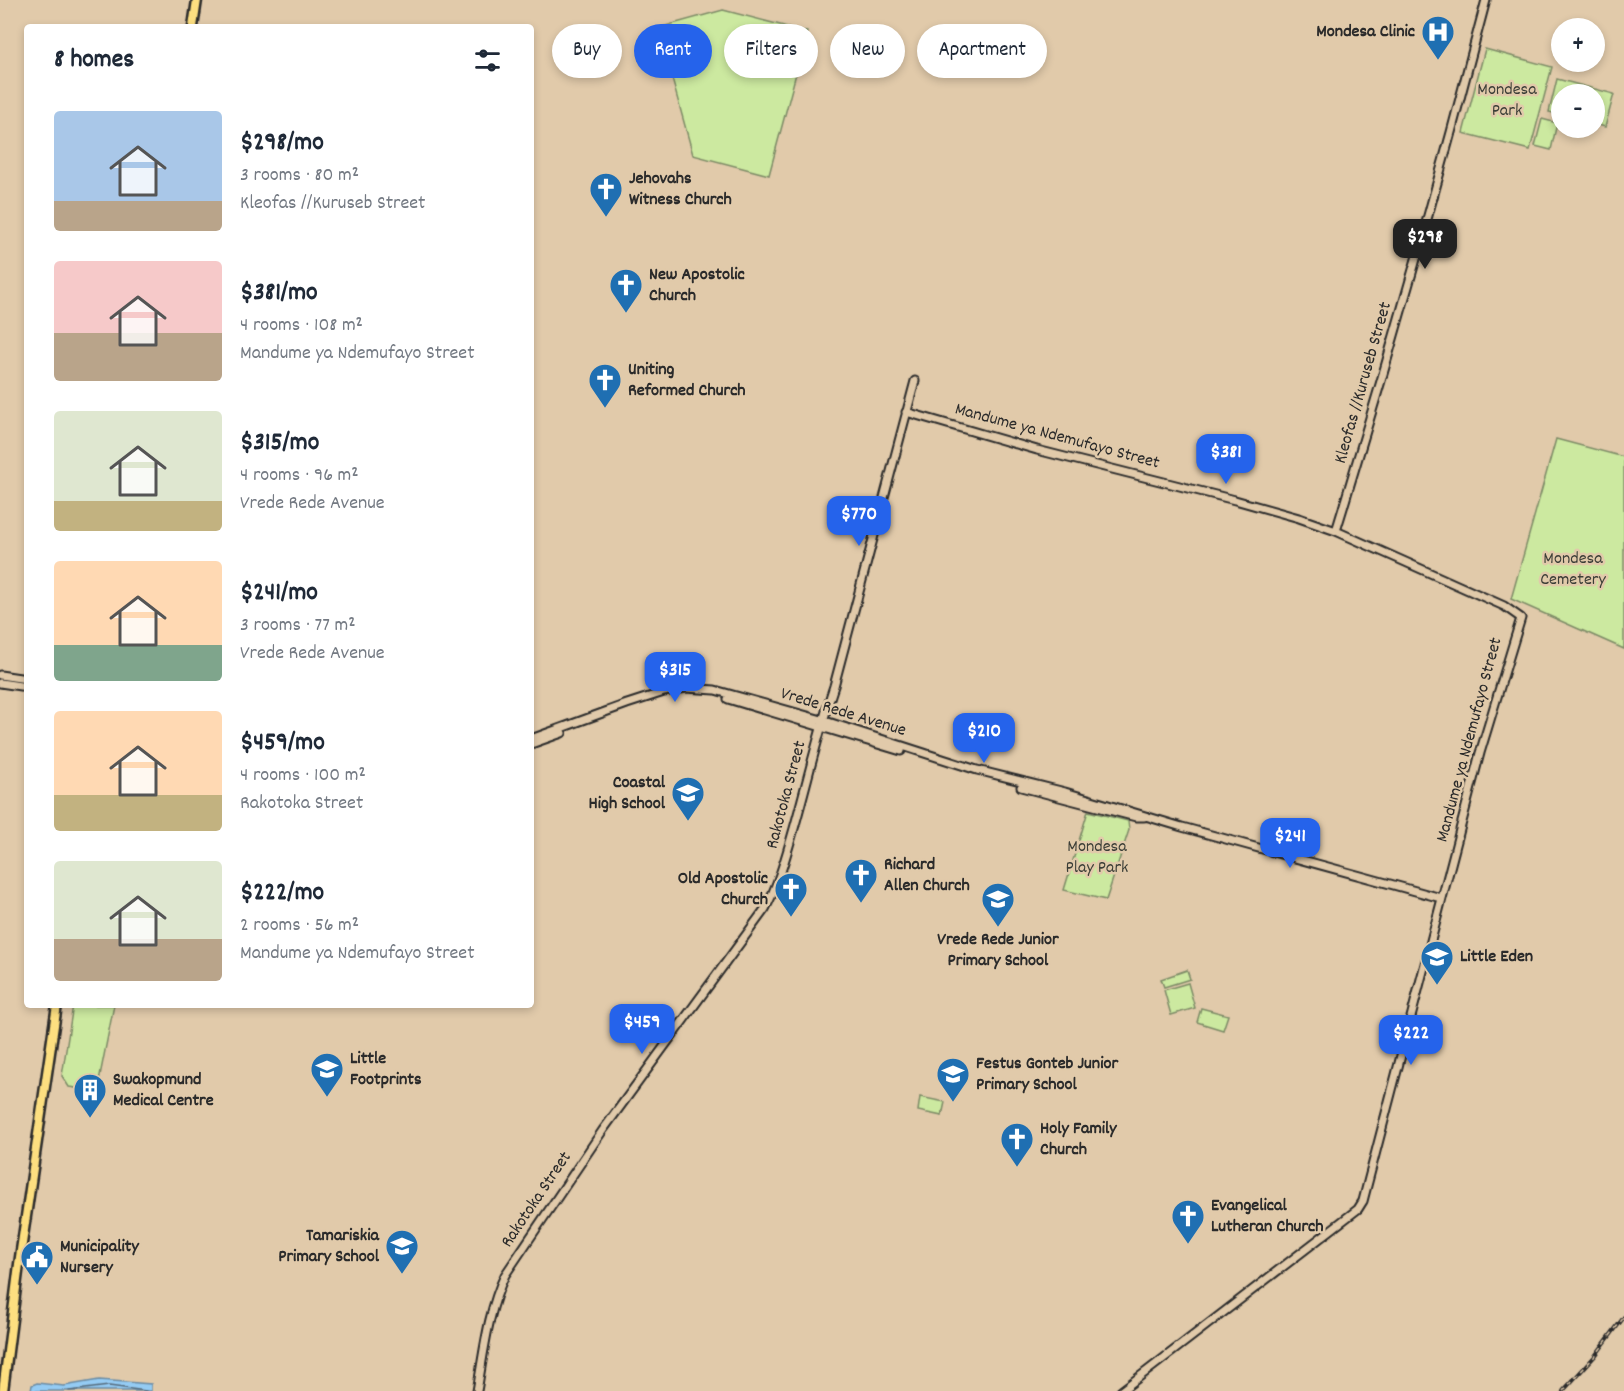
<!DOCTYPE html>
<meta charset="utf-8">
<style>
:root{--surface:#fff;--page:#f2f2f3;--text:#1f2937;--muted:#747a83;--accent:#2563eb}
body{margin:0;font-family:Dekko,sans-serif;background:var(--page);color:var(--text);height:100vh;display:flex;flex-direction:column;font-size:22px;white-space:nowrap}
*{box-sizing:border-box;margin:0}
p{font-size:20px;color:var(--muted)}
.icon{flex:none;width:33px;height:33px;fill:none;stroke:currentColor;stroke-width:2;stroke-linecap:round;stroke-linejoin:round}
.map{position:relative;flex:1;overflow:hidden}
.drawer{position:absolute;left:24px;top:24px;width:510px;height:984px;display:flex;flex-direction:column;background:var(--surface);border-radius:6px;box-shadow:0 3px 9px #0003}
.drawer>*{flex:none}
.banner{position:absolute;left:552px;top:24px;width:570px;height:54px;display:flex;gap:12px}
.controls{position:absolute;left:1551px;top:18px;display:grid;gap:12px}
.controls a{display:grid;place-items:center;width:54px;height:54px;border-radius:50%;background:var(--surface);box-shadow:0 3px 9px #0003;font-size:30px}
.price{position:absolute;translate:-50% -51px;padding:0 14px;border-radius:12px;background:var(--accent);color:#fff;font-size:20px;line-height:39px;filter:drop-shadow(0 2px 3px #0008)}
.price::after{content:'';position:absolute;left:50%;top:36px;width:18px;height:14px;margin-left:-9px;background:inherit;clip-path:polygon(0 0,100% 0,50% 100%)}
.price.current{background:#222;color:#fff}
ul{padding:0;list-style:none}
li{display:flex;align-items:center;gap:18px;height:150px;padding:0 30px}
li span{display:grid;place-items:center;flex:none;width:168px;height:120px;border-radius:6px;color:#555}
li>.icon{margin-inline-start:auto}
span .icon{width:72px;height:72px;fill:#fffc;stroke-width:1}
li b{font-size:26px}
h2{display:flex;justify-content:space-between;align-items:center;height:72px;padding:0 30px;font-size:26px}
.tag{padding:0 21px;border-radius:27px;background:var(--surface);box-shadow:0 3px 9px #0003;font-size:21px;line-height:54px}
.tag.current{background:var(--accent);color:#fff}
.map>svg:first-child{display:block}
.green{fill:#cce9a0;stroke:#7c8a66;stroke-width:1.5}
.water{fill:#94cbf3;stroke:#6a8ba3;stroke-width:1.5}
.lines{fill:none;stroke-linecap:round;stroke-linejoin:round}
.shore{stroke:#556b7b;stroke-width:1.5}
.tertiary-casing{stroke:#2b2b2b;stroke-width:11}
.primary-casing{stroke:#2b2b2b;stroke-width:13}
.tertiary{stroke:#e1caaa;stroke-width:7}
.primary{stroke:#fddf80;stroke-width:8}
.rail-casing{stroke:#2b2b2b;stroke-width:4}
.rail{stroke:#e1caaa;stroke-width:1.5;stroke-dasharray:4.5;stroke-linecap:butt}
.labels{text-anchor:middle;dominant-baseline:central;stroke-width:5;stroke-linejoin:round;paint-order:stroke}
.poi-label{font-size:18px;font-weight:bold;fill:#2b2b2b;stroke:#e1caaa;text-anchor:start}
.park-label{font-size:18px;fill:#3b3e37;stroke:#e1caaa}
.street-label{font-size:18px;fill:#2b2b2b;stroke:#e1caaa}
</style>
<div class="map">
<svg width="1624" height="1391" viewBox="0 0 1624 1391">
<rect width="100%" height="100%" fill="#e1caaa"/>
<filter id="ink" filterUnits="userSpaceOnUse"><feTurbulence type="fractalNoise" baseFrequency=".0167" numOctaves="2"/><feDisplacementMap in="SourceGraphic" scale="12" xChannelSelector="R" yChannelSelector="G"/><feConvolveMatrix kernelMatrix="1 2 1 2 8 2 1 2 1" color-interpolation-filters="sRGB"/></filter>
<g filter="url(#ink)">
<path class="green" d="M723 10 807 32 769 175 693 155 658 28Z
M1485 49 1552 67 1530 150 1463 133Z
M1557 79 1614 94 1605 127 1595 124 1594 94H1562L1561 115 1549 112Z
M1542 119 1557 123 1551 150 1535 146Z
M1556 439 1624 457V649L1511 599Z
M1088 811 1128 821 1129 830 1106 900 1064 890Z
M1187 970 1190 979 1164 987 1161 979Z
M1188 983 1195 1008 1171 1015 1164 990Z
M73 1005H114L97 1091 69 1087 62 1076Z
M1201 1008 1228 1015 1223 1030 1197 1022Z
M920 1097 945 1102 942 1116 918 1111Z"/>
<path class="water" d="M99 1380 151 1384V1391H31L32 1385 37 1383 64 1386Z"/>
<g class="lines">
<path class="shore" d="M69 1391 109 1386 146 1391"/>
<g class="tertiary-casing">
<path id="tertiary" d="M906 412 1037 450 1235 500 1299 518 1336 531 1504 606 1521 618 1480 753 1363 1201 1358 1209 1121 1391
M1336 531C1390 355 1440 178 1486 0
M0 675 27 679
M0 683 27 687
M728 699 901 751
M531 739 627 704 664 692 686 688 715 690 822 720 977 770 1065 792 1182 827 1441 898
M531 744 562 733
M1021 787 1136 817H1144
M477 1391C484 1352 488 1311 505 1275L603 1130 765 909C777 887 784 863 791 839 806 788 817 736 834 686L915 381"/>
</g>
<g class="primary-casing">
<path id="primary" d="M193 27 197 0
M3 1391 19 1264 57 1005"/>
</g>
<use href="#tertiary" class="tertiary"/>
<use href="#primary" class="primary"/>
<g class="rail-casing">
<path id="rail" d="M1563 1391 1595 1356 1624 1317"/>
</g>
<use href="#rail" class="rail"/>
</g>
</g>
<defs>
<g id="hospital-pin" transform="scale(1.725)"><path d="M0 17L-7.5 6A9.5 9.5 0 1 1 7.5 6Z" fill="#1f6fb2" stroke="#e1caaa"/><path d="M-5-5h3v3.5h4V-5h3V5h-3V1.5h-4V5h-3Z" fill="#fff"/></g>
<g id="church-pin" transform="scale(1.725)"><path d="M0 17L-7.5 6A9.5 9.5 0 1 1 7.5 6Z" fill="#1f6fb2" stroke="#e1caaa"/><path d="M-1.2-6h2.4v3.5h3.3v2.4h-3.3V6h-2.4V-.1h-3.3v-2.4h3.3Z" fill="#fff"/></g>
<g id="school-pin" transform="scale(1.725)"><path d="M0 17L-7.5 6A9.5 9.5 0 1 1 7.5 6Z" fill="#1f6fb2" stroke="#e1caaa"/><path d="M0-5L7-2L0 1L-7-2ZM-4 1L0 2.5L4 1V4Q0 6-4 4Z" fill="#fff"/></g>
<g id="building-pin" transform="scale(1.725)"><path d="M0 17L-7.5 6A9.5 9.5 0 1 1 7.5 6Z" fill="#1f6fb2" stroke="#e1caaa"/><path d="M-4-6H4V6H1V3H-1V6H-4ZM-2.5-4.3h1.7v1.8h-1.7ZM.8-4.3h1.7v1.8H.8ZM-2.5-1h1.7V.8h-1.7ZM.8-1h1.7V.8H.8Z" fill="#fff"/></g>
<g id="civic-pin" transform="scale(1.725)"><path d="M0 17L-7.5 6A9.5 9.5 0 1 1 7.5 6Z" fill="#1f6fb2" stroke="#e1caaa"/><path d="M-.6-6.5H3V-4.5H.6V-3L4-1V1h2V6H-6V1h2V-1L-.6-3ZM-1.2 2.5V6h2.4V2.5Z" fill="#fff"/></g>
</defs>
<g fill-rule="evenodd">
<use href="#hospital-pin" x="1438" y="32"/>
<use href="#church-pin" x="606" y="189"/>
<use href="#church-pin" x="626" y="285"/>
<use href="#church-pin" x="605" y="380"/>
<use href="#school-pin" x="688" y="793"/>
<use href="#church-pin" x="861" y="875"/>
<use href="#church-pin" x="791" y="889"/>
<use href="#school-pin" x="998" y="899"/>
<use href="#school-pin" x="1437" y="957"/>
<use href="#school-pin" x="327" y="1069"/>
<use href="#school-pin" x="953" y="1074"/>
<use href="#building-pin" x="90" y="1090"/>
<use href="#church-pin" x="1017" y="1139"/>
<use href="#church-pin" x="1188" y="1216"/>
<use href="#school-pin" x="402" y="1246"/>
<use href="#civic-pin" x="37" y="1257"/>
</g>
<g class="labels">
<g class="poi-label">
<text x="1415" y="32" text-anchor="end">Mondesa Clinic</text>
<text x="629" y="179">Jehovahs<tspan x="629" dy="21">Witness Church</tspan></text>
<text x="649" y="275">New Apostolic<tspan x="649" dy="21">Church</tspan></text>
<text x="628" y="370">Uniting<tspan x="628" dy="21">Reformed Church</tspan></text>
<text x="665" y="783" text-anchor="end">Coastal<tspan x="665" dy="21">High School</tspan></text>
<text x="884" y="865">Richard<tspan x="884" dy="21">Allen Church</tspan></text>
<text x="768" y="879" text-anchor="end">Old Apostolic<tspan x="768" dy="21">Church</tspan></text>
<text x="998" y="940" text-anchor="middle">Vrede Rede Junior<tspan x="998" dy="21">Primary School</tspan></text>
<text x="1460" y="957">Little Eden</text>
<text x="350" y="1059">Little<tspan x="350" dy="21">Footprints</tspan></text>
<text x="976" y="1064">Festus Gonteb Junior<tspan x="976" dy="21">Primary School</tspan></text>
<text x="113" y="1080">Swakopmund<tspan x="113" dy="21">Medical Centre</tspan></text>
<text x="1040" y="1129">Holy Family<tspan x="1040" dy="21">Church</tspan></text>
<text x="1211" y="1206">Evangelical<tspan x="1211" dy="21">Lutheran Church</tspan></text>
<text x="379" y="1236" text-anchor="end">Tamariskia<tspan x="379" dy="21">Primary School</tspan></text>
<text x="60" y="1247">Municipality<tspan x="60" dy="21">Nursery</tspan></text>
</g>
<g class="park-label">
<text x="1507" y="90">Mondesa<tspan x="1507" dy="21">Park</tspan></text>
<text x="1573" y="559">Mondesa<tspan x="1573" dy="21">Cemetery</tspan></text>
<text x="1097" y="847">Mondesa<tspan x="1097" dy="21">Play Park</tspan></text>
</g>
<g class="street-label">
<text transform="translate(1364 383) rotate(-74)">Kleofas //Kuruseb Street</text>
<text transform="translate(1057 437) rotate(15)">Mandume ya Ndemufayo Street</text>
<text transform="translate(843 713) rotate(17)">Vrede Rede Avenue</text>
<text transform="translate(1470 740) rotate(-75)">Mandume ya Ndemufayo Street</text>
<text transform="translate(787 795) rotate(-75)">Rakotoka Street</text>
<text transform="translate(537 1200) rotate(-56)">Rakotoka Street</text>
</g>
</g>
</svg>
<div class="controls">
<a>+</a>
<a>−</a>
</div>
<b class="price current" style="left:1425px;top:270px">$298</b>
<b class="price" style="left:1226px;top:485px">$381</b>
<b class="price" style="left:859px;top:547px">$770</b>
<b class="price" style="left:675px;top:703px">$315</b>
<b class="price" style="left:984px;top:764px">$210</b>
<b class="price" style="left:1290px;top:869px">$241</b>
<b class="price" style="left:642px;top:1055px">$459</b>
<b class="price" style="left:1411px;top:1066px">$222</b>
<div class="banner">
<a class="tag">Buy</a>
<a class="tag current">Rent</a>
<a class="tag">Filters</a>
<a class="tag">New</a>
<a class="tag">Apartment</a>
</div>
<section class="drawer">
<h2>8 homes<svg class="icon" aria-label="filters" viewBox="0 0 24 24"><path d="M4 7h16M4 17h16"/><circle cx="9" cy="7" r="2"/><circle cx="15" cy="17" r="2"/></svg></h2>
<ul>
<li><span style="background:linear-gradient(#a9c7e8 75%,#b9a48a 0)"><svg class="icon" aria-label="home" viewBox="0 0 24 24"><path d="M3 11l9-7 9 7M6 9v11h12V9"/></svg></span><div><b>$298/mo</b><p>3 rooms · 80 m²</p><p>Kleofas //Kuruseb Street</p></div></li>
<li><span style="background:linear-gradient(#f6c9c9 60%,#b9a48a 0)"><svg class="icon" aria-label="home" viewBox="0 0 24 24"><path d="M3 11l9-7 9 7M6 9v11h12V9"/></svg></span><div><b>$381/mo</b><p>4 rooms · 108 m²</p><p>Mandume ya Ndemufayo Street</p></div></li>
<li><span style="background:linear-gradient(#dfe7d0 75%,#c2b280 0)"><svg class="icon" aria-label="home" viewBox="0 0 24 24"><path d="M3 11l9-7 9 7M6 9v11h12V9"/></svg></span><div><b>$315/mo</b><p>4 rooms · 96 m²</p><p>Vrede Rede Avenue</p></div></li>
<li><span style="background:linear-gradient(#ffd9b3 70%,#7fa58c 0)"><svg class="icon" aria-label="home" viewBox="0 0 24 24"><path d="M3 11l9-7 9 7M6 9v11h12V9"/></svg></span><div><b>$241/mo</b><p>3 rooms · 77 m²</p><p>Vrede Rede Avenue</p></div></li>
<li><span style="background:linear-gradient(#ffd9b3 70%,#c2b280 0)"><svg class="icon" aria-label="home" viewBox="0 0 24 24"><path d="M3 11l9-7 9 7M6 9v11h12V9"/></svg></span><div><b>$459/mo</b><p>4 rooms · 100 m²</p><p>Rakotoka Street</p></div></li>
<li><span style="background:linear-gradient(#dfe7d0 65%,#b9a48a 0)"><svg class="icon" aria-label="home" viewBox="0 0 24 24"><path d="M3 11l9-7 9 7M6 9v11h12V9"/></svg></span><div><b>$222/mo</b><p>2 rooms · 56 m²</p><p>Mandume ya Ndemufayo Street</p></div></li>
</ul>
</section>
</div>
